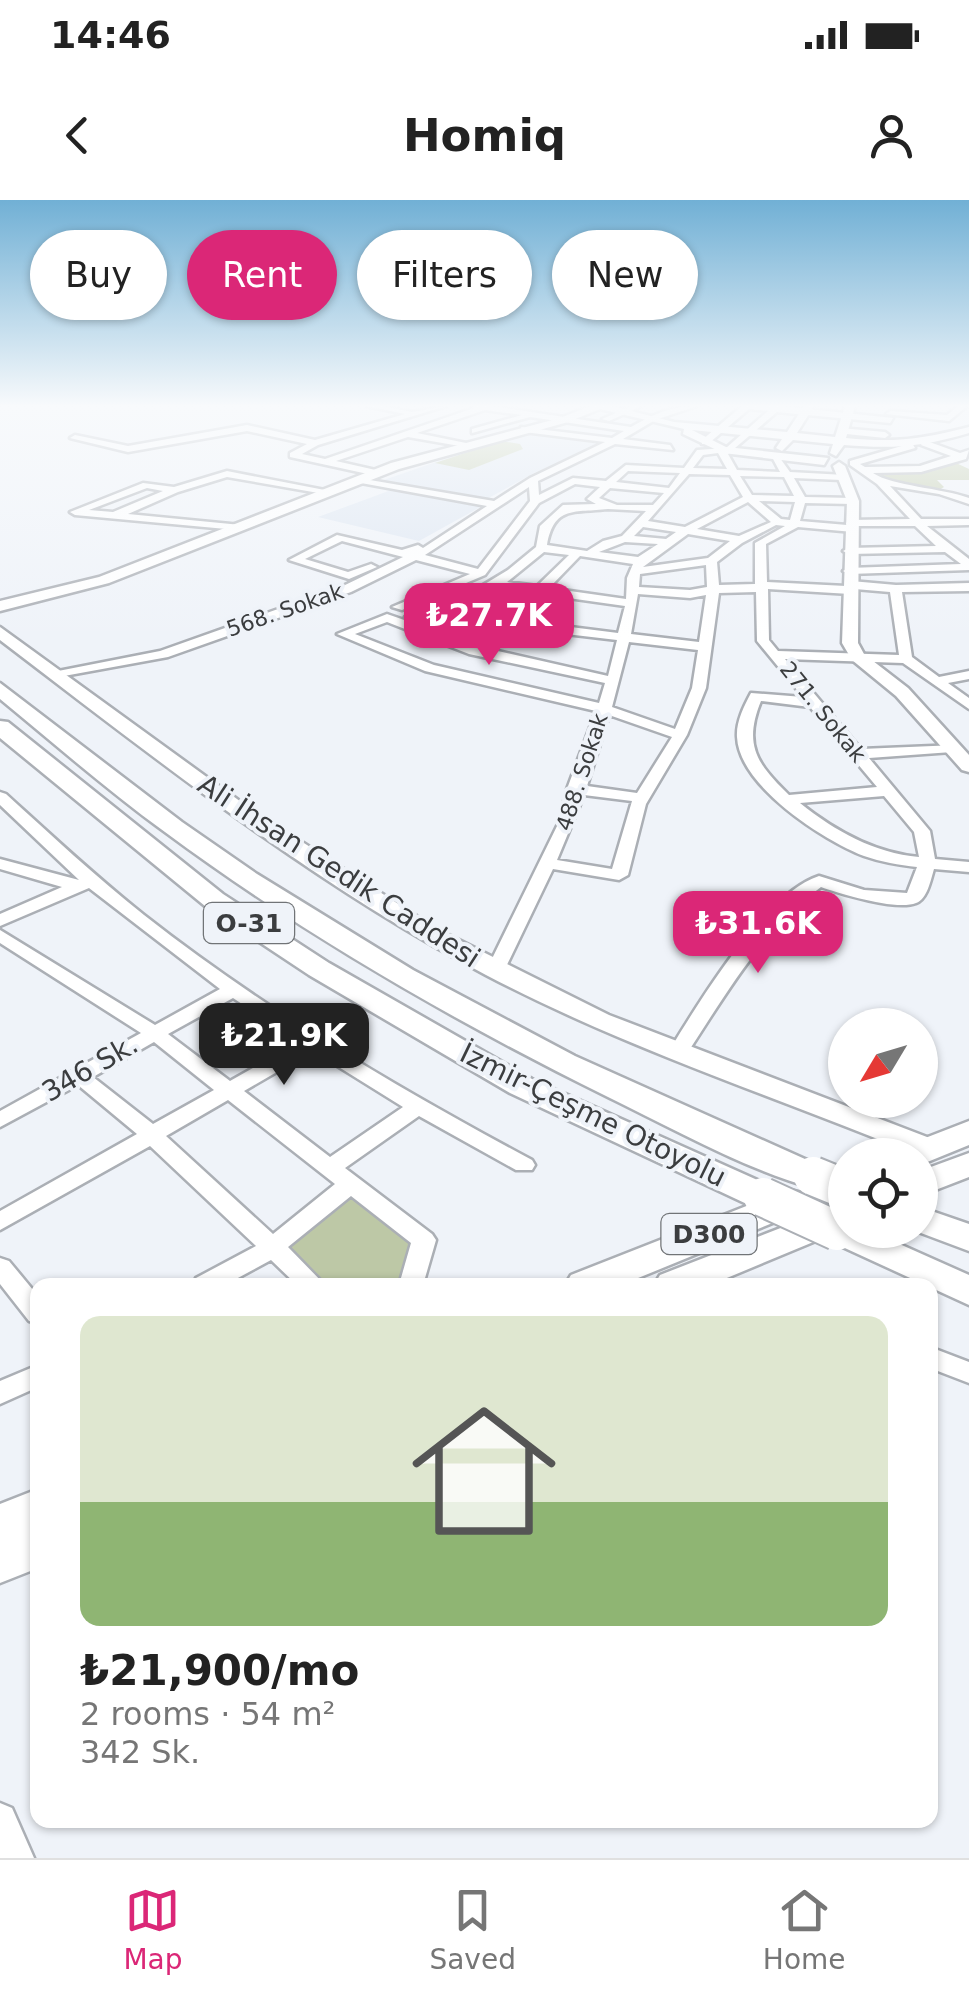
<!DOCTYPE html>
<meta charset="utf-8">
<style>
:root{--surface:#fff;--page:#f6f6f6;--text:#222;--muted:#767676;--line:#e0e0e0;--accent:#db2777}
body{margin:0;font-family:"DejaVu Sans",sans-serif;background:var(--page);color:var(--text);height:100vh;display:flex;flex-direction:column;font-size:38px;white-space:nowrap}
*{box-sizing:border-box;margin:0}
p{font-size:32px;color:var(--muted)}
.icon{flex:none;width:55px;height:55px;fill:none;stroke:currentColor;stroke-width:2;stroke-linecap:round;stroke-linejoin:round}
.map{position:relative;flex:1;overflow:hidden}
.sheet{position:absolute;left:30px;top:1078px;width:908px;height:550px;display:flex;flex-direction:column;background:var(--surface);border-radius:20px;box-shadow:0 2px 8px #0004}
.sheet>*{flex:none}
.guide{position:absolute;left:30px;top:30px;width:910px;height:90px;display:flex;gap:20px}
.needle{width:65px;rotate:232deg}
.buttons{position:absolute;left:828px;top:808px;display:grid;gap:20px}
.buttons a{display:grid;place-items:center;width:110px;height:110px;border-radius:50%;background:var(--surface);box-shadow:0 2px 8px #0004;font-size:50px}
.price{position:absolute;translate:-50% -85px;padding:0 22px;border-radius:20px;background:var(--accent);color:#fff;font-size:32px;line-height:65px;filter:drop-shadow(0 2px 5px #0008)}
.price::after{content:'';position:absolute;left:50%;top:60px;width:30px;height:22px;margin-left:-15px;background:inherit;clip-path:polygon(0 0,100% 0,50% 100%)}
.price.current{background:#222;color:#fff}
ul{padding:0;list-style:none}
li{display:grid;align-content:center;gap:20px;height:530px;padding:0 50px}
li span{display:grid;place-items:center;height:310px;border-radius:20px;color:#555}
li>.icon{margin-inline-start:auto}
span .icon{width:180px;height:180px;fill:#fffc;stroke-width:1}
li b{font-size:42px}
.tag{padding:0 35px;border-radius:45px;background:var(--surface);box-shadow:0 2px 8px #0004;font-size:35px;line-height:90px}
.tag.current{background:var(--accent);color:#fff}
.status{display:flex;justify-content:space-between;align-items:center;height:70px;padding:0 50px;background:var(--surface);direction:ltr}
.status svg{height:28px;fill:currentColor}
header{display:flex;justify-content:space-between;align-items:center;height:130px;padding:0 50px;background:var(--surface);font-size:45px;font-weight:700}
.menu{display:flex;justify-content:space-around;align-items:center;height:140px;border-top:2px solid var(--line);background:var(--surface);font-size:28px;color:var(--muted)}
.menu a{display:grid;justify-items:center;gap:5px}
.menu .current{color:var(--accent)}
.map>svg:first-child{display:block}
.built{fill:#dde6f2}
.green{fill:#bdc8a6}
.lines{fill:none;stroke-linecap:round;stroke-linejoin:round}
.minor-casing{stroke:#abafb5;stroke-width:5}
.major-casing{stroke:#abafb5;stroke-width:5}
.highway-casing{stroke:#abafb5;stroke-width:5}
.minor{fill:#fff;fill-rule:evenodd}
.major{fill:#fff;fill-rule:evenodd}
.highway{fill:#fff;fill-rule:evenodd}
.highway-bridge-casing{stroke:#abafb5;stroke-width:42;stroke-linecap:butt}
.highway-bridge{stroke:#fff;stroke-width:38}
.labels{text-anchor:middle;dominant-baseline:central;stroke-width:8;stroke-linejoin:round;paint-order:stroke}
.far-street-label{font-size:22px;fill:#3b3d3f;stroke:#eff3f9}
.shield{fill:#eff3f9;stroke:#717477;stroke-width:2.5}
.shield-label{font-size:25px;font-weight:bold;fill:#3b3d3f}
.street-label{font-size:28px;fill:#3b3d3f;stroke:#eff3f9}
</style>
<div class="status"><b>14:46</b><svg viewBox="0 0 49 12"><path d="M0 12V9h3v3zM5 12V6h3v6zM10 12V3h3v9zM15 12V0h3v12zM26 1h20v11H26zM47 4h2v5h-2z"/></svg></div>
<header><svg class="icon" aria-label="back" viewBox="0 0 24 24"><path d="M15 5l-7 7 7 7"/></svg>Homiq<svg class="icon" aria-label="person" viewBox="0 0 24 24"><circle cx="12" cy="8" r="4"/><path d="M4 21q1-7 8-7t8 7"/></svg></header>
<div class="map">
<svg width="969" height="1658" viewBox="0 0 969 1658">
<rect width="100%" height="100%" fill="#eff3f9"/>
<path class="built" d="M527 231 606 245 536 272 483 301 378 282Z
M394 289 484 305 419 341 318 317Z"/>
<path class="green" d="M501 241 520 244 523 249 469 270 435 263Z
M954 262 969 269V280H937L944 287 939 290 872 275 873 271H926Z
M351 983 424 1040 411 1085H313L270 1049Z"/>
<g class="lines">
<g class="minor-casing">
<path id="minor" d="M366 206H383L412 212 446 206 318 245 302 254 325 259 474 208 473 206H492L631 227C651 215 674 205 697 206L655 220 623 239 670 245 673 250 615 244 538 281 539 295 573 278 606 281 626 265 684 268 697 250 726 248 768 211 749 209 708 244H702V240L742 206H780L893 218 890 223 777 212 728 254 737 270 780 272 772 257 777 254 790 272 845 275 842 280 794 278 805 297 853 298 858 301 853 304 805 303 800 321 847 325 846 323 851 320 910 319 877 284 850 265V261L912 243 915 248 860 264 865 267 920 266 951 256 921 245 924 240 960 253 969 250 966 259 921 272 873 273C892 286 942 288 969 298V304L939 294 890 286 921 319H969V325L927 326 969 359V370L849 374 843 371 849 368 961 364 945 352 849 354 843 351 849 348 936 346 915 326H854L858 329 853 332 798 327 766 344 767 382 846 386 851 381 896 385 969 383V391L902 392 912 457 939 477 969 471V479L948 483 969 498V509L903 463 785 459 861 549 957 545 959 548 952 552 869 558 930 631 935 659 969 662V672L934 669C931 679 927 700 916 703 897 711 841 694 821 687 761 732 726 794 686 855H672L669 851C699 802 764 694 819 676L864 690 907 693 917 667C899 665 881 662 864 656 823 640 739 586 737 537 736 522 744 506 751 493L803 497 757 441 756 392 719 393 706 488 687 535 646 604 628 675 619 680 553 669 504 771 502 775H488L486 771 559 622 567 589 596 511 425 471 337 434 387 414 476 445 518 427 455 408 411 421 405 417 418 410 465 396 508 370 536 347 540 326 563 305 596 304 587 299 600 287 575 284 539 303 485 375 402 410 392 407 470 374 416 360 351 392 168 457 53 478V472L160 451 343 386 403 357 342 341 305 359 348 372 371 364 377 367 349 379 289 360 337 335 402 350 418 345 423 348 487 306 361 283 358 278 494 301 530 278 605 242 524 232 521 227 612 238 624 231 530 217 472 233V229L522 215 485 210 417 233 471 244V248L408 237 336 261 380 271 377 276 290 257V253L307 244 247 231 128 252 70 238 75 235 128 246 247 225 315 240 405 214ZM718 253 727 269 693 268 703 255ZM628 271 680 273 669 288 616 282ZM689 274 730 275 743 297 685 327 648 321ZM740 276 784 277 794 296 752 295ZM529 287 530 301 478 369 425 355ZM610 288 664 293 653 305H617L599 298ZM759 301 795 302 790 320 781 319ZM748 302 771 322 739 336 697 329ZM608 309 646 311 622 336 603 341 587 351 547 345C554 305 575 313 608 309ZM776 325 785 326 755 343V384L719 385 717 362 742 343ZM643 327 676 332 666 339 634 336ZM688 334 730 341 708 358 643 367ZM625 342 658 344 638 357 599 352ZM544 352 569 355 537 386 507 382ZM580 356 633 364 627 378 626 399 549 388ZM706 365 707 387 690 390 639 387 640 374ZM498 388 625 406 618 433 531 422 467 404ZM768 389 850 394 855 389 890 392 899 455 778 451 769 440ZM638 394 690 398 706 395 699 442 631 434ZM387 422 469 454 605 483 599 503 434 465 355 434ZM532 430 617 440 608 476 489 449ZM629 442 698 450 692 488 675 529 612 507ZM761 501 810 507 877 587 789 595C757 564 743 545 761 501ZM609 515 672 537 637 593 587 586ZM584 595 632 601 612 669 557 660ZM884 596 914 632 919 657C874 653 835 631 800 603Z
M632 206H642L609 221 602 219Z
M958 206H967L949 221 886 214 890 211 947 215Z
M840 228 885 232 889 235 885 238 837 233Z
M227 271 335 292 330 295 227 277 178 292 128 314 241 325 242 327 237 330 75 315 70 312 143 283 174 287ZM147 288 163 291 113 312 89 310Z
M0 592 6 594C51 635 96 677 144 715 265 810 396 887 532 960L535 965 532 970H516L419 916 345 968 432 1034 436 1040 423 1085H399L411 1043 351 996 288 1047 325 1085H297L271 1060 225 1085H193L196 1078 256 1046 150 946 0 1030V1011L137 934 78 885 0 927V911L141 833 0 743V730L155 825 220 789 89 688 0 726V714L62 687 0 669V659L79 680 0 605ZM233 798 299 842 230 881 168 834ZM154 842 214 890 153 924 93 877ZM313 851 403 907 330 957 244 891ZM228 900 335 984 273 1034 166 936Z
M0 1058 9 1061 38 1096V1123L29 1121 0 1084Z
M930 1147 969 1162V1183L930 1168Z
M38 1165V1187L0 1204V1181Z
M0 1603 12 1608 34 1658H0Z"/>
</g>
<g class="major-casing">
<path id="major" d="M590 206H612L674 222 787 232 804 206H814L797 233 835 237 845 206H855L846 238C895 243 922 239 969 227V233C922 247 893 249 844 245L836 256 830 253 833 244 793 240 782 251 776 248 782 239 692 230 726 247 828 258 824 265 723 253 683 234 684 229 600 209 568 222 399 269 109 383 0 411V401L99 377 391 263 560 218Z
M839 262 845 266 859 301 858 443 864 454 908 488 969 555V572L962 570 896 496 852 460 842 443 847 301 833 266Z
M0 427 248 607 437 729 609 815 940 942 944 949 940 956H920C776 897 625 848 486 775 312 683 156 559 0 440Z"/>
</g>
<g class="highway-casing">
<path id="highway" d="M0 483 182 622 257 674 413 770 575 856 825 968 830 976 825 984 813 988C742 968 672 928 606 896 452 820 303 734 165 632 108 591 55 544 0 499Z
M0 521 8 522 223 694 329 763 532 879 775 988 778 993 790 990 802 993 807 1002 802 1011 621 1085H565L571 1075 749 1005 510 893 309 775 205 706 0 538Z
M969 921V945L920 965V955H897L902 947Z
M969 953V977L920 996V971Z
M837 1006 845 1008V1030H868L969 1075V1105L823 1038 710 1085H654L660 1075Z
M920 1007 969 1024V1051L913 1030H920Z
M38 1289V1368L0 1383V1304Z"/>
</g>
<use href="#minor" class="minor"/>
<use href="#major" class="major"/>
<use href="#highway" class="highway"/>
<g class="highway-bridge-casing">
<path id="highway-bridge" d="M813 976 845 989
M763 997 837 1031"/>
</g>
<use href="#highway-bridge" class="highway-bridge"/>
</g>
<linearGradient id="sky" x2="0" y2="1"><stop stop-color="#71b0d5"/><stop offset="0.47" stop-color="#f8fafc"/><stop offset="1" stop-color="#f8fafc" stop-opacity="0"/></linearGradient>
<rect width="969" height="438" fill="url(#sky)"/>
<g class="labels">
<g class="far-street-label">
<text transform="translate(285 410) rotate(-19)">568. Sokak</text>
<text transform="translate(823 512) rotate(51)">271. Sokak</text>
<text transform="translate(582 572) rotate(-72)">488. Sokak</text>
</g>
<g class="shield">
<rect x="204" y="703" width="90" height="40" rx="8"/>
<rect x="661.5" y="1014" width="95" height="40" rx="8"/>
</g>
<g class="shield-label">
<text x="249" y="723">O-31</text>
<text x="709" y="1034">D300</text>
</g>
<g class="street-label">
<text transform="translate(339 671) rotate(33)">Ali İhsan Gedik Caddesi</text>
<text transform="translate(90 868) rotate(-30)">346 Sk.</text>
<text transform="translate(593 915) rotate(26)">İzmir-Çeşme Otoyolu</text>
</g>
</g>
</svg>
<div class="buttons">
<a><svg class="needle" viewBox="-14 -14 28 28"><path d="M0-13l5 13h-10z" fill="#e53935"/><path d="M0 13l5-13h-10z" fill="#767676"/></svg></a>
<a><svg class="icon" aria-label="locate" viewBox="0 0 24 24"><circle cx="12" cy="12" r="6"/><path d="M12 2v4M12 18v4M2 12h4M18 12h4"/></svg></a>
</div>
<b class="price" style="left:489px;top:468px">₺27.7K</b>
<b class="price" style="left:758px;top:776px">₺31.6K</b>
<b class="price current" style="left:284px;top:888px">₺21.9K</b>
<div class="guide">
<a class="tag">Buy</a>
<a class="tag current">Rent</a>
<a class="tag">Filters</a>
<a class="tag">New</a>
</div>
<section class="sheet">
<ul>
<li><span style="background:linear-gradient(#dfe7d0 60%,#8fb573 0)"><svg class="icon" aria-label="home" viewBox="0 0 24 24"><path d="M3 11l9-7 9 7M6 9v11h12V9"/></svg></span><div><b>₺21,900/mo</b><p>2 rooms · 54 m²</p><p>342 Sk.</p></div></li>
</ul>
</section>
</div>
<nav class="menu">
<a class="current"><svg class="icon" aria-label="map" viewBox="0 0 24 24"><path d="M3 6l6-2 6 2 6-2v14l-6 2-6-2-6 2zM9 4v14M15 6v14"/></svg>Map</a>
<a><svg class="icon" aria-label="saved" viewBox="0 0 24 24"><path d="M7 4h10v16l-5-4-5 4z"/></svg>Saved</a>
<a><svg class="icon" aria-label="home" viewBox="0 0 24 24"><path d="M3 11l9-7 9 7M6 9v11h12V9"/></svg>Home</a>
</nav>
